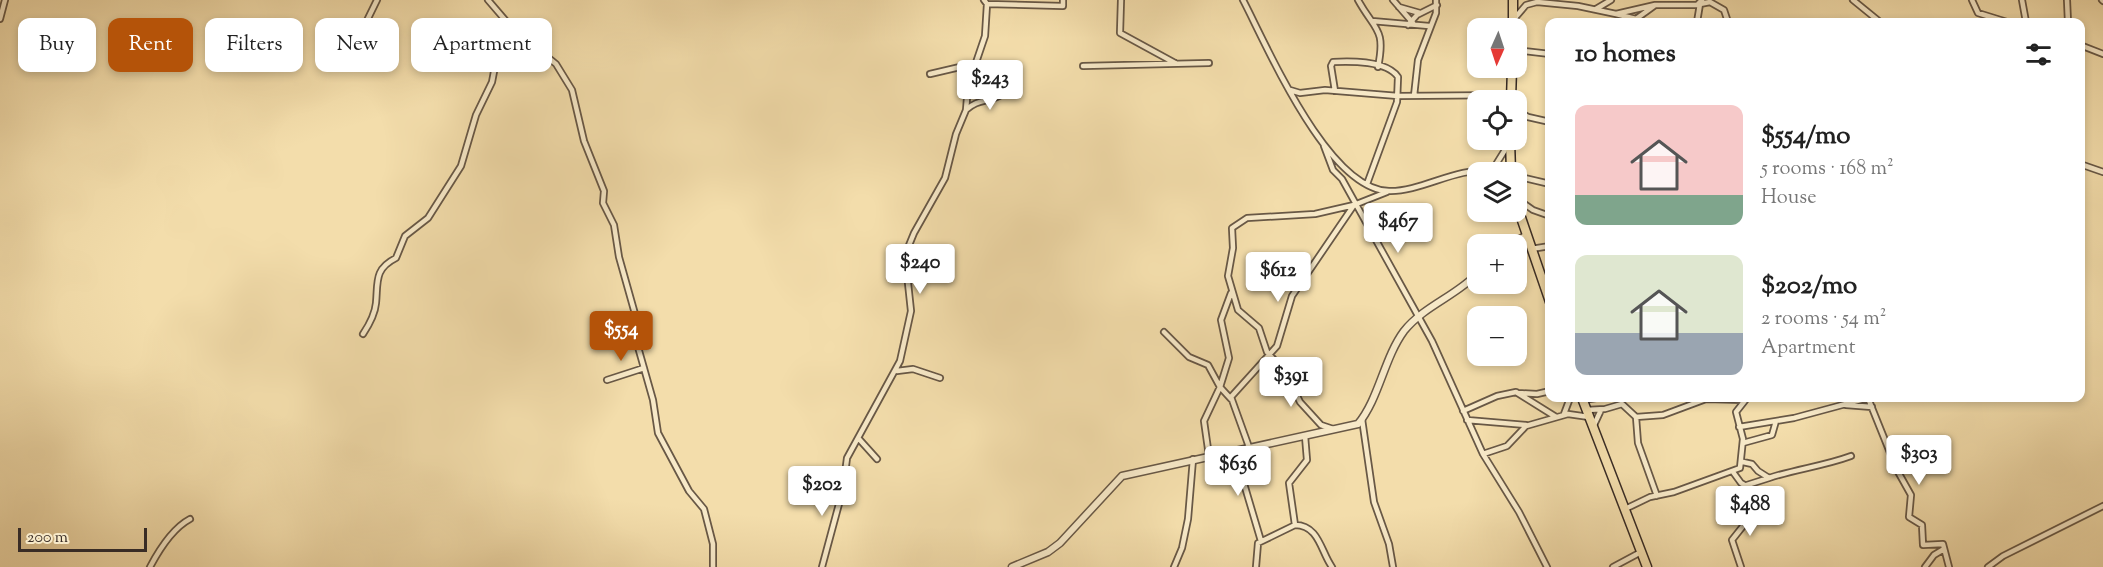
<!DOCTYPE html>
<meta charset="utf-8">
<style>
:root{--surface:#fff;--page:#f6f6f6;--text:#222;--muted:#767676;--accent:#b45309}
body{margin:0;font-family:"Sorts Mill Goudy",serif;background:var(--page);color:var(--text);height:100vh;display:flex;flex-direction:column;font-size:22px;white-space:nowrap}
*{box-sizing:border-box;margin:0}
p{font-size:20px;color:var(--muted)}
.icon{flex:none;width:33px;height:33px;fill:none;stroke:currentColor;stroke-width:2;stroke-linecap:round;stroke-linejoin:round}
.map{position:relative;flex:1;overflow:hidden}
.drawer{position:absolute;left:1545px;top:18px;width:540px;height:384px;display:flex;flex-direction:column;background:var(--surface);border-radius:12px;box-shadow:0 3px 9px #0003}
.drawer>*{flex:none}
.banner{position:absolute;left:18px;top:18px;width:570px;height:54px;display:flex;gap:12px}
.needle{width:39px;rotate:183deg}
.tools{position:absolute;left:1467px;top:18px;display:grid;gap:12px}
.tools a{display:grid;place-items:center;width:60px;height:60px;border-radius:12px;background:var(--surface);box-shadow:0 3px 9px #0003;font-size:30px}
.scale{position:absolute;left:18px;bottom:15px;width:129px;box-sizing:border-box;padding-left:6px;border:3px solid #392c25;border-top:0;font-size:16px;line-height:21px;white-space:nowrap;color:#392c25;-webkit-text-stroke:4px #f7e9c8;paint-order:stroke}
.price{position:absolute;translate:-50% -51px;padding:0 14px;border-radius:6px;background:#fff;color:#222;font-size:20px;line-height:39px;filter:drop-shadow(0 2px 3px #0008)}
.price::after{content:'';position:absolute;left:50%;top:36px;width:18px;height:14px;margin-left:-9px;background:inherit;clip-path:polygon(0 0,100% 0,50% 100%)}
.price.current{background:var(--accent);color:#fff}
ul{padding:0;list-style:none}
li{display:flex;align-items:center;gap:18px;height:150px;padding:0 30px}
li span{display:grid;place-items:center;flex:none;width:168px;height:120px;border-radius:12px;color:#555}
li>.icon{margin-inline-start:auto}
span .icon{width:72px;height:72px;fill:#fffc;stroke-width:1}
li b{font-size:26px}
h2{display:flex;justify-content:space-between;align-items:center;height:72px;padding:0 30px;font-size:26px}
.chip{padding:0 21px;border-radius:12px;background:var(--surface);box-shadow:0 3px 9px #0003;font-size:21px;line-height:54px}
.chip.current{background:var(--accent);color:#fff}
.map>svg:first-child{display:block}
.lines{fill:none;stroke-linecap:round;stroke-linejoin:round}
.minor-casing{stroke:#685846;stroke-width:8}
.tertiary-casing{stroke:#685846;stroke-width:9}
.trunk-casing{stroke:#392c25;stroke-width:11}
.minor{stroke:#f7e9c8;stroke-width:4.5}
.tertiary{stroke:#f7e9c8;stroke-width:6}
.trunk{stroke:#f3ddab;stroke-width:8}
</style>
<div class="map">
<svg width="2103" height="567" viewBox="0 0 2103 567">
<rect width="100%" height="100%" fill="#f3ddab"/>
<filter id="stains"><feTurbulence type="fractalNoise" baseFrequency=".00333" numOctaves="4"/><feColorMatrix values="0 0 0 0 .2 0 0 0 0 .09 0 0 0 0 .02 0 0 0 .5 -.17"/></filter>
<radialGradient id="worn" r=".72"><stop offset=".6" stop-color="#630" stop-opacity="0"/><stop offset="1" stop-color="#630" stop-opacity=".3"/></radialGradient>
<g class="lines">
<g class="minor-casing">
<path id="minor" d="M488 0 512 28 556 64 572 90 584 141 604 191 603 203 614 225 619 257 637 321 638 347 653 400 658 433 689 491 704 509 713 544V567
M984 0 987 4 1063 6V0
M1121 0 1120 33 1175 63
M1243 0C1268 48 1328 190 1389 191 1421 192 1459 166 1488 172
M1358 0C1375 31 1386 28 1378 67
M1393 0 1413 23
M1853 0 1880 22
M1972 0 1978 13 2007 22
M2022 0 2026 22
M2067 0 2068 22
M2102 0 2103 1
M1399 7 1420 13
M1596 9 1611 0
M1616 14 1636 19 1654 6
M0 19 5 0
M1514 19 1526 5 1537 2 1578 6 1616 14 1655 5H1697L1702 0
M1372 21 1429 26
M1697 22 1700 4 1710 2 1724 10 1728 22
M1408 25 1417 15 1437 5
M2080 45 2103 54
M354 47 377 0
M1516 50 1550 54
M1083 66 1209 63
M930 74 977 63
M1290 90 1300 93 1325 90 1398 96 1511 95
M1335 91 1331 66 1333 62C1351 61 1387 61 1398 77L1397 102 1367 184
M1414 96 1418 60 1436 13V0
M966 110C977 99 989 102 1001 95
M1516 110 1528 117 1550 122
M1324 146 1333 170 1342 179 1432 341 1483 454 1519 512 1547 567
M2080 164 2103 172
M1485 171 1495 166 1508 145
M1516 176 1550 184
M1516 198 1533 210 1550 216
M1531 249 1550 246
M1164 332 1189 357 1208 365 1220 387 1231 399
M363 334C369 325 375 314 376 303 378 282 374 269 396 258L405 236 428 218 461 166 476 115 492 82 496 61 512 28
M897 371 913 369 940 378
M607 380 644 368
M1518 393 1537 394 1550 391
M1584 400 1596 398
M1846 405 1872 407
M1586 410 1605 409 1622 404 1636 417 1638 443 1657 496
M1463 411 1497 396 1516 392 1556 417
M1564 414 1570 398
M1636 417 1663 415 1706 399 1744 400
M1362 419 1374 502 1389 544 1393 567
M1467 420 1526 425
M1594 425 1601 410
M1739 427 1794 418 1868 398 1897 470 1911 495 1909 517 1922 525 1923 545 1943 544 1949 567
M1333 429 1321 425 1300 402 1286 373 1267 352 1259 328 1238 310 1228 276 1233 248 1232 228 1247 218 1315 214 1354 205
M859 439 877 459
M1743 443 1772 435 1776 421
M1249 447 1231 397 1277 346 1292 296 1354 205 1387 192
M1234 450 1261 541
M1483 454 1507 446 1526 426 1568 414 1589 417
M1209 456 1204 421 1220 387 1229 358 1221 320 1231 293
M1743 462 1752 464 1758 471 1769 478C1796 469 1824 466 1851 456
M1733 472 1741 483 1753 490 1765 519
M1747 485 1769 478
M1625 509 1650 497 1674 492 1740 468 1743 439 1736 412 1747 398
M1295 525C1319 525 1321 552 1332 567
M150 567C159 550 173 528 190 519
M822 567 843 489 847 458 900 361 911 311 905 255 914 233 945 178 956 134 966 110 968 86 985 36 987 4
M1174 567 1182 548 1188 519 1193 459
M1256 567 1258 543 1295 525 1289 483 1307 460 1305 436
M1613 567 1641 552
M1741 567 1732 540 1759 506
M1925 567 1934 555 1944 549
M1988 567 2003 556 2103 506"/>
</g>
<g class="tertiary-casing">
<path id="tertiary" d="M1508 244 1526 236
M1012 567 1048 552 1060 543 1122 476 1358 424C1379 399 1384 358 1404 331 1424 306 1456 296 1478 273"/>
</g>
<g class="trunk-casing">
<path id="trunk" d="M1513 28V0
M1511 100 1512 68
M1510 140 1511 172
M1516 203 1550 302
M1582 398 1647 567"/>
</g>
<use href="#minor" class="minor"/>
<use href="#tertiary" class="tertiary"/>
<use href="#trunk" class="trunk"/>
</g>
<rect width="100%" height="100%" filter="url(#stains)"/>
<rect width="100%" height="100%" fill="url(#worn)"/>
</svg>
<div class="tools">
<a><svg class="needle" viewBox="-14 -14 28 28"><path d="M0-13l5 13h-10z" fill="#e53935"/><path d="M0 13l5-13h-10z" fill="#767676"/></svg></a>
<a><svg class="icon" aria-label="locate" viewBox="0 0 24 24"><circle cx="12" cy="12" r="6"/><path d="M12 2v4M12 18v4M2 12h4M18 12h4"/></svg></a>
<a><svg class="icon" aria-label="layers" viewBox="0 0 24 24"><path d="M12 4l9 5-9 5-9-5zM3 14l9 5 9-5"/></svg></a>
<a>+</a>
<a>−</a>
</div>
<div class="scale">200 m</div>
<b class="price" style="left:990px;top:111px">$243</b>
<b class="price" style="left:1398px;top:254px">$467</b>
<b class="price" style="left:920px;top:295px">$240</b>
<b class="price" style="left:1278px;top:303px">$612</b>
<b class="price current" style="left:621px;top:362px">$554</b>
<b class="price" style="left:1291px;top:408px">$391</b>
<b class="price" style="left:1919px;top:486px">$303</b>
<b class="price" style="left:1238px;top:497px">$636</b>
<b class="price" style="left:822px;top:517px">$202</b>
<b class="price" style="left:1750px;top:537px">$488</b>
<div class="banner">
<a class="chip">Buy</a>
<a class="chip current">Rent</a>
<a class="chip">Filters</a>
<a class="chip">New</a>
<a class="chip">Apartment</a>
</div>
<section class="drawer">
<h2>10 homes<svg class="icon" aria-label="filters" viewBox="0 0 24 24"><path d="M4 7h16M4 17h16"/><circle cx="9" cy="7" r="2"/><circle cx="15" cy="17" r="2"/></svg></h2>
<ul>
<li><span style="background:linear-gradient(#f6c9c9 75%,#7fa58c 0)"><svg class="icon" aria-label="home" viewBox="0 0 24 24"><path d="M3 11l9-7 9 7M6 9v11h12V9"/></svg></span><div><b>$554/mo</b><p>5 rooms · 168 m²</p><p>House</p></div></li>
<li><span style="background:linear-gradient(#dfe7d0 65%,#9aa5b1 0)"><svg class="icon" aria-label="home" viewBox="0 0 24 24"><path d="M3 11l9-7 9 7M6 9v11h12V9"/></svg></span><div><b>$202/mo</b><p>2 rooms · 54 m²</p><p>Apartment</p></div></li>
</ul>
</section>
</div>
